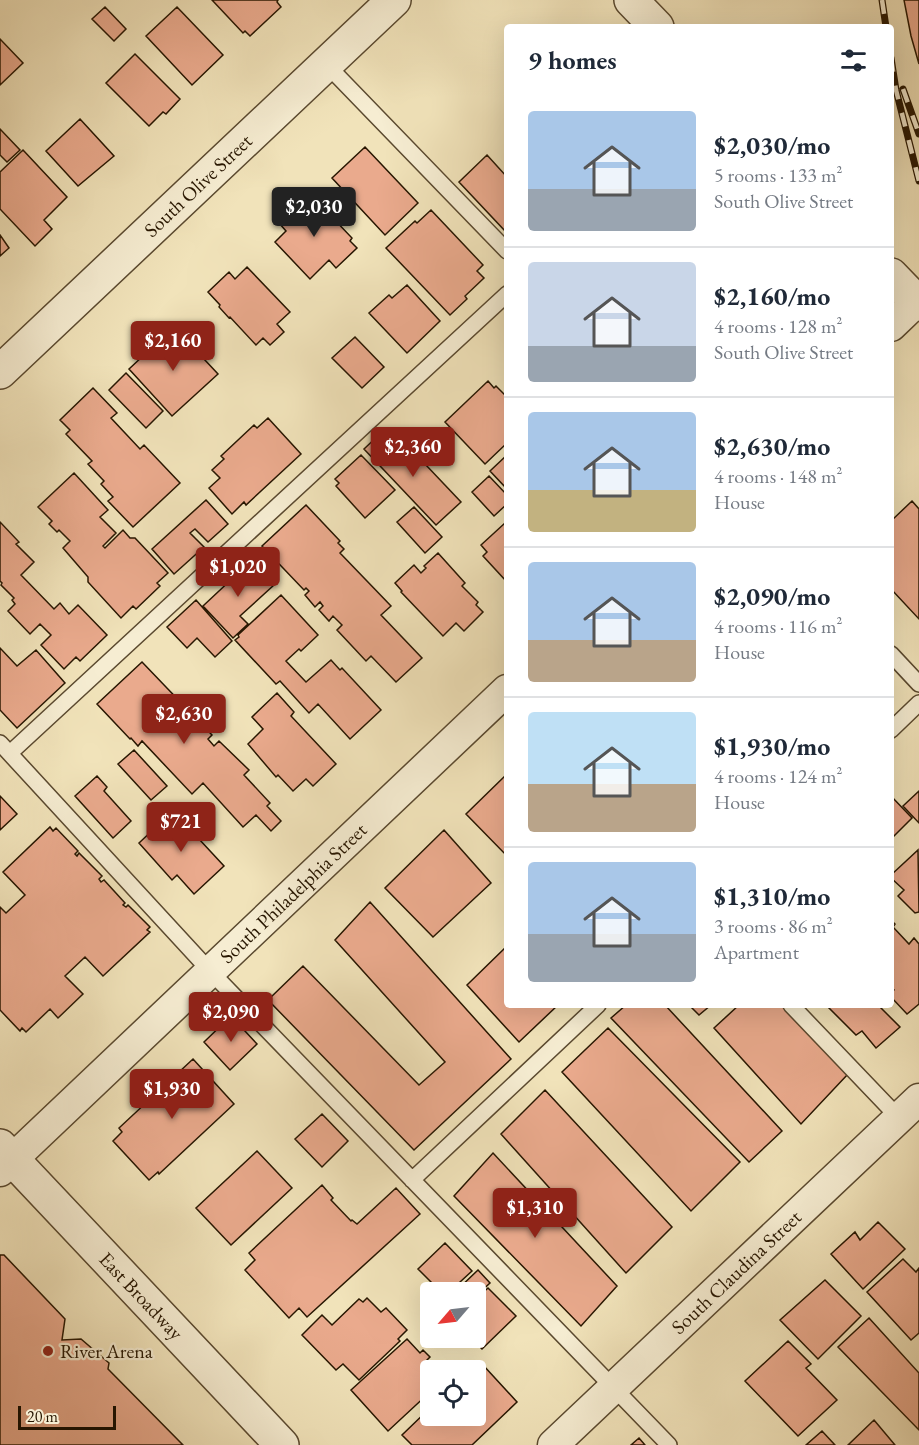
<!DOCTYPE html>
<meta charset="utf-8">
<style>
:root{--surface:#fff;--page:#f2f2f3;--text:#1f2937;--muted:#747a83;--line:#e0e1e3;--accent:#8f2418}
body{margin:0;font-family:"EB Garamond",serif;background:var(--page);color:var(--text);height:100vh;display:flex;flex-direction:column;font-size:22px;white-space:nowrap}
*{box-sizing:border-box;margin:0}
p{font-size:20px;color:var(--muted)}
.icon{flex:none;width:33px;height:33px;fill:none;stroke:currentColor;stroke-width:2;stroke-linecap:round;stroke-linejoin:round}
.map{position:relative;flex:1;overflow:hidden}
.details{position:absolute;left:504px;top:24px;width:390px;height:984px;display:flex;flex-direction:column;background:var(--surface);border-radius:6px;box-shadow:0 6px 24px #0002}
.details>*{flex:none}
.needle{width:39px;rotate:242deg}
.controls{position:absolute;left:420px;top:1282px;display:grid;gap:12px}
.controls a{display:grid;place-items:center;width:66px;height:66px;border-radius:6px;background:var(--surface);box-shadow:0 6px 24px #0002;font-size:30px}
.scale{position:absolute;left:18px;bottom:15px;width:98px;box-sizing:border-box;padding-left:6px;border:3px solid #271601;border-top:0;font-size:16px;line-height:21px;white-space:nowrap;color:#271601;-webkit-text-stroke:4px #f6edd2;paint-order:stroke}
.price{position:absolute;translate:-50% -51px;padding:0 14px;border-radius:6px;background:var(--accent);color:#fff;font-size:20px;line-height:39px;filter:drop-shadow(0 2px 3px #0008)}
.price::after{content:'';position:absolute;left:50%;top:36px;width:18px;height:14px;margin-left:-9px;background:inherit;clip-path:polygon(0 0,100% 0,50% 100%)}
.price.active{background:#222;color:#fff}
ul{padding:0;list-style:none}
li{display:flex;align-items:center;gap:18px;height:150px;padding:0 24px}
li+li{border-top:2px solid var(--line)}
li span{display:grid;place-items:center;flex:none;width:168px;height:120px;border-radius:6px;color:#555}
li>.icon{margin-inline-start:auto}
span .icon{width:72px;height:72px;fill:#fffc;stroke-width:1}
li b{font-size:26px}
h2{display:flex;justify-content:space-between;align-items:center;height:72px;padding:0 24px;font-size:26px}
.map>svg:first-child{display:block}
.building{fill:#eaaa8d;stroke:#271601;stroke-width:1.5}
.lines{fill:none;stroke-linecap:round;stroke-linejoin:round}
.service-casing{stroke:#5a492f;stroke-width:18}
.minor-casing{stroke:#5a492f;stroke-width:33}
.tertiary-casing{stroke:#5a492f;stroke-width:36}
.service{stroke:#f6edd2;stroke-width:15}
.minor{stroke:#f6edd2;stroke-width:30}
.tertiary{stroke:#f6edd2;stroke-width:33}
.rail-casing{stroke:#271601;stroke-width:7}
.rail{stroke:#f6edd2;stroke-width:4.5;stroke-dasharray:14;stroke-linecap:butt}
.poi-dot{fill:#8f2418;stroke:#f6edd2;stroke-width:2}
.labels{text-anchor:middle;dominant-baseline:central;stroke-width:4.5;stroke-linejoin:round;paint-order:stroke}
.street-label{font-size:20px;fill:#271601;stroke:#f6edd2}
.poi-label{font-size:20px;fill:#271601;stroke:#f6edd2;text-anchor:start}
</style>
<div class="map">
<svg width="919" height="1445" viewBox="0 0 919 1445">
<rect width="100%" height="100%" fill="#f1e3ba"/>
<filter id="stains"><feTurbulence type="fractalNoise" baseFrequency=".00333" numOctaves="4"/><feColorMatrix values="0 0 0 0 .2 0 0 0 0 .09 0 0 0 0 .02 0 0 0 .5 -.17"/></filter>
<radialGradient id="worn" r=".72"><stop offset=".6" stop-color="#630" stop-opacity="0"/><stop offset="1" stop-color="#630" stop-opacity=".3"/></radialGradient>
<path class="building" d="M212 0H278L277 2 281 7 250 36 245 31 243 33Z
M904 0H919V64L911 36Z
M105 7 126 29 114 41 92 19Z
M177 7 223 55 192 85 146 36Z
M0 39 23 63 0 85Z
M135 54 180 99 166 114 163 112 149 126 106 83Z
M80 119 114 156 78 186 46 151Z
M0 129 20 150 7 162 0 155Z
M365 147 418 203 385 235 332 178Z
M23 150 67 197 44 220 52 229 35 246 0 209V172Z
M487 155 507 177V233L459 182Z
M310 194 352 238 350 241 357 248 336 268 329 260 310 279 275 242 286 231 279 223Z
M431 210 483 265 477 271 484 278 465 296 467 299 450 315 386 248 415 221 417 223Z
M0 235 9 248 0 256Z
M247 267 290 312 277 324 284 332 270 345 263 338 256 345 230 317 229 318 219 307 220 305 208 292 229 272 235 279Z
M407 285 440 321 407 353 369 313 389 295 392 298Z
M174 327 218 374 172 416 129 369Z
M355 337 384 367 362 388 332 358Z
M126 373 163 411 146 428 109 390Z
M488 381 494 388 496 386 507 397 505 400 507 401V443L485 464 445 422Z
M93 388 117 413 111 418 140 449 144 445 180 483 133 527 108 501 113 497 101 484 104 481 88 464 92 461 66 434 70 430 60 420Z
M268 418 301 454 246 505 244 502 232 514 209 488 220 478 212 470 224 459 221 456 254 425 257 428Z
M383 431 401 450 407 445 461 502 436 525 364 449Z
M361 455 395 490 365 518 336 486 339 483 335 479Z
M507 455V489L490 471Z
M74 473 108 510 100 517 116 533 103 546 105 548 123 530 130 538H135L168 573 157 583 160 586 136 609 133 606 121 618 88 582V577L63 548 70 541 59 530 57 532 49 524 52 521 38 507Z
M489 476 507 495V504L494 516 472 492Z
M206 500 228 524 208 542 195 529 190 533 204 547 174 574 152 549Z
M912 501 919 509V619L891 589V521Z
M306 505 340 541 338 543 344 549 340 553 391 606 381 615 422 658 396 682 371 656 366 661 337 630 342 625 333 616 329 621 319 610 323 606 320 602 315 607 305 595 309 591 306 588 304 590 262 546Z
M414 507 442 537 425 553 397 522Z
M0 522 19 542 16 544 34 562 21 575 54 609 60 603 69 614 78 605 107 635 80 661 76 657 64 669 41 645 51 635 40 624 30 634 8 611 15 604 12 600 14 598 1 585 2 583 0 581Z
M505 523 507 525V582L483 556 487 552 481 545Z
M438 553 465 583 462 586 478 602 476 605 483 612 464 631 456 623 443 636 401 592 402 591 395 583 414 565 421 573 426 568 424 566Z
M251 561 274 585 240 616 248 624 233 638 203 606Z
M281 595 318 635 301 651 299 649 286 661 306 682 331 660 340 670 342 668 381 710 350 739 318 704 309 713 280 681 276 684 235 640 239 637 238 635Z
M196 600 232 641 215 657 197 638 187 648 167 627Z
M0 648 17 666 36 650 65 683 17 728 0 710Z
M142 662 212 735 208 739 214 746 219 741 249 770 244 775 270 803 267 806 281 821 271 831 256 815 243 827 203 783 192 794 142 741 138 746 131 738 130 739 97 704Z
M277 693 294 712 291 716 336 764 313 786 306 779 293 791 278 775 276 777 248 744 263 729 252 717Z
M134 750 167 786 151 800 118 764Z
M507 774V856L466 814Z
M97 776 107 787 104 791 131 821 113 838 75 796Z
M919 791V823L903 806Z
M0 796 17 814 0 830Z
M891 796 912 818 891 839Z
M173 811 224 866 194 894 177 875 172 880 139 843Z
M50 827 53 831 56 828 78 851 75 854 77 856 79 853 102 876 99 879 101 882 104 880 125 903 123 905 126 907 128 905 150 927 147 930 150 932 103 976 85 957 65 976 83 994 58 1018 50 1009 26 1032 22 1028 20 1031 0 1010V907L6 913 25 895 3 872Z
M444 830 491 883 433 937 385 888Z
M918 850 919 912 915 913 898 896 904 890 891 878V875Z
M370 902 511 1059 414 1150 268 1000 303 966 419 1085 445 1062 335 940Z
M891 920 895 924 893 927 909 944 914 938 919 944V1004L907 1014 891 997V992L894 990 891 987Z
M507 946V1005H558L519 1042 467 985Z
M626 1005H665L782 1131 749 1162 611 1018Z
M689 1005H711L699 1015Z
M739 1005H782L848 1074 801 1124 714 1028Z
M826 1005H878L900 1027 876 1048 862 1031 856 1035Z
M231 1016 257 1044 230 1070 204 1042Z
M608 1028 740 1162 691 1211 562 1072Z
M193 1059 234 1104 159 1174 158 1172 149 1180 113 1141 122 1132 119 1128Z
M545 1090 672 1227 626 1273 501 1134Z
M322 1114 348 1141 322 1167 295 1139Z
M257 1151 292 1188 231 1245 196 1208Z
M493 1153 617 1286 581 1326 454 1196Z
M322 1185 333 1198 331 1200 351 1221 352 1220 357 1224 396 1188 420 1214 307 1317 299 1308 289 1318 245 1270 255 1260 249 1253Z
M878 1222 905 1249 863 1289 831 1254 855 1232 860 1240Z
M445 1243 472 1271 448 1293H442L418 1269Z
M0 1255H4L65 1319 62 1340 81 1339 109 1363 108 1369 183 1445H0Z
M903 1259 916 1272 919 1268V1333L911 1340 867 1292Z
M478 1270 490 1283 476 1296V1293H454Z
M825 1280 861 1316 818 1359 780 1320Z
M488 1288 516 1316 482 1349 471 1338H476V1299Z
M367 1298 381 1312 386 1308 407 1330 398 1339 400 1341 359 1380 343 1364 336 1370 302 1335 322 1315 332 1325 359 1299 363 1302Z
M869 1318 919 1373V1430L838 1347Z
M407 1339 420 1353 423 1350 430 1357 427 1360 437 1371H430V1392L388 1431 351 1390Z
M788 1341 811 1364 806 1368 837 1400 798 1436 745 1381Z
M483 1365 517 1402 472 1445H412L402 1435 430 1408V1416H476V1373Z
M874 1420 895 1445H848Z
M822 1431 835 1445H806Z
M639 1438 645 1445H631Z"/>
<g class="lines">
<g class="service-casing">
<path id="service" d="M326 64 507 251
M891 654 919 684
M891 730 919 703
M0 743 210 971 669 1445
M10 753 507 294
M791 1005 899 1118
M412 1180 598 1005"/>
</g>
<g class="minor-casing">
<g id="minor">
<path d="M891 326 916 302"/>
<path id="s1" d="M0 1171 507 690"/>
<path id="s2" d="M553 1445 919 1099"/>
</g>
</g>
<g class="tertiary-casing">
<g id="tertiary">
<path d="M631 0 657 27"/>
<path d="M891 275 919 304"/>
<path id="s3" d="M0 372 394 0"/>
<path id="s4" d="M0 1146 282 1445"/>
</g>
</g>
<use href="#service" class="service"/>
<use href="#minor" class="minor"/>
<use href="#tertiary" class="tertiary"/>
<g class="rail-casing">
<path id="rail" d="M882 0 886 27
M891 58 896 90 919 181
M903 89 919 134"/>
</g>
<use href="#rail" class="rail"/>
</g>
<circle class="poi-dot" cx="48" cy="1351" r="6"/>
<g class="labels">
<g class="street-label">
<text stroke="none"><textPath href="#s3" startOffset="272">South Olive Street</textPath></text>
<text stroke="none"><textPath href="#s1" startOffset="404">South Philadelphia Street</textPath></text>
<text stroke="none"><textPath href="#s2" startOffset="252">South Claudina Street</textPath></text>
<text stroke="none"><textPath href="#s4" startOffset="206">East Broadway</textPath></text>
</g>
<g class="poi-label">
<text x="60" y="1351">River Arena</text>
</g>
</g>
<rect width="100%" height="100%" filter="url(#stains)"/>
<rect width="100%" height="100%" fill="url(#worn)"/>
</svg>
<div class="controls">
<a><svg class="needle" viewBox="-14 -14 28 28"><path d="M0-13l5 13h-10z" fill="#e53935"/><path d="M0 13l5-13h-10z" fill="#747a83"/></svg></a>
<a><svg class="icon" aria-label="locate" viewBox="0 0 24 24"><circle cx="12" cy="12" r="6"/><path d="M12 2v4M12 18v4M2 12h4M18 12h4"/></svg></a>
</div>
<div class="scale">20 m</div>
<b class="price active" style="left:314px;top:238px">$2,030</b>
<b class="price" style="left:173px;top:372px">$2,160</b>
<b class="price" style="left:413px;top:478px">$2,360</b>
<b class="price" style="left:238px;top:598px">$1,020</b>
<b class="price" style="left:184px;top:745px">$2,630</b>
<b class="price" style="left:181px;top:853px">$721</b>
<b class="price" style="left:231px;top:1043px">$2,090</b>
<b class="price" style="left:172px;top:1120px">$1,930</b>
<b class="price" style="left:535px;top:1239px">$1,310</b>
<section class="details">
<h2>9 homes<svg class="icon" aria-label="filters" viewBox="0 0 24 24"><path d="M4 7h16M4 17h16"/><circle cx="9" cy="7" r="2"/><circle cx="15" cy="17" r="2"/></svg></h2>
<ul>
<li><span style="background:linear-gradient(#a9c7e8 65%,#9aa5b1 0)"><svg class="icon" aria-label="home" viewBox="0 0 24 24"><path d="M3 11l9-7 9 7M6 9v11h12V9"/></svg></span><div><b>$2,030/mo</b><p>5 rooms · 133 m²</p><p>South Olive Street</p></div></li>
<li><span style="background:linear-gradient(#c9d6e8 70%,#9aa5b1 0)"><svg class="icon" aria-label="home" viewBox="0 0 24 24"><path d="M3 11l9-7 9 7M6 9v11h12V9"/></svg></span><div><b>$2,160/mo</b><p>4 rooms · 128 m²</p><p>South Olive Street</p></div></li>
<li><span style="background:linear-gradient(#a9c7e8 65%,#c2b280 0)"><svg class="icon" aria-label="home" viewBox="0 0 24 24"><path d="M3 11l9-7 9 7M6 9v11h12V9"/></svg></span><div><b>$2,630/mo</b><p>4 rooms · 148 m²</p><p>House</p></div></li>
<li><span style="background:linear-gradient(#a9c7e8 65%,#b9a48a 0)"><svg class="icon" aria-label="home" viewBox="0 0 24 24"><path d="M3 11l9-7 9 7M6 9v11h12V9"/></svg></span><div><b>$2,090/mo</b><p>4 rooms · 116 m²</p><p>House</p></div></li>
<li><span style="background:linear-gradient(#bfe0f5 60%,#b9a48a 0)"><svg class="icon" aria-label="home" viewBox="0 0 24 24"><path d="M3 11l9-7 9 7M6 9v11h12V9"/></svg></span><div><b>$1,930/mo</b><p>4 rooms · 124 m²</p><p>House</p></div></li>
<li><span style="background:linear-gradient(#a9c7e8 60%,#9aa5b1 0)"><svg class="icon" aria-label="home" viewBox="0 0 24 24"><path d="M3 11l9-7 9 7M6 9v11h12V9"/></svg></span><div><b>$1,310/mo</b><p>3 rooms · 86 m²</p><p>Apartment</p></div></li>
</ul>
</section>
</div>
